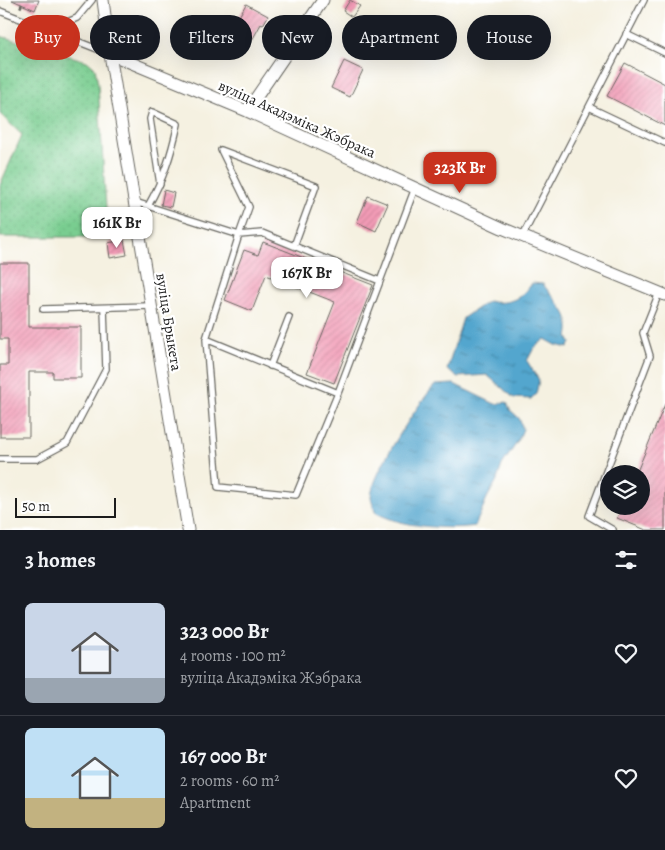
<!DOCTYPE html>
<meta charset="utf-8">
<style>
:root{--surface:#171b24;--page:#20242c;--text:#f1f3f6;--muted:#9ea1a6;--line:#363941;--accent:#c8321e}
body{margin:0;font-family:Alegreya,serif;background:var(--page);color:var(--text);height:100vh;display:flex;flex-direction:column;font-size:19px;white-space:nowrap}
*{box-sizing:border-box;margin:0}
p{font-size:16px;color:var(--muted)}
.icon{flex:none;width:28px;height:28px;fill:none;stroke:currentColor;stroke-width:2;stroke-linecap:round;stroke-linejoin:round}
.map{position:relative;height:530px;overflow:hidden}
.sheet{display:flex;flex-direction:column;background:var(--surface);flex:1}
.sheet>*{flex:none}
.banner{position:absolute;left:15px;top:15px;width:635px;height:45px;display:flex;gap:10px}
.controls{position:absolute;left:600px;top:465px;display:grid;gap:10px}
.controls a{display:grid;place-items:center;width:50px;height:50px;border-radius:50%;background:var(--surface);box-shadow:0 5px 20px #0002;font-size:25px}
.scale{position:absolute;left:15px;bottom:12px;width:101px;box-sizing:border-box;padding-left:5px;border:2px solid #1c1c1c;border-top:0;font-size:14px;line-height:18px;white-space:nowrap;color:#1c1c1c;-webkit-text-stroke:4px #fff;paint-order:stroke}
.price{position:absolute;translate:-50% -42px;padding:0 11px;border-radius:10px;background:#fff;color:#222;font-size:16px;line-height:32px;filter:drop-shadow(0 1px 2px #0008)}
.price::after{content:'';position:absolute;left:50%;top:30px;width:15px;height:11px;margin-left:-8px;background:inherit;clip-path:polygon(0 0,100% 0,50% 100%)}
.price.on{background:var(--accent);color:#fff}
ul{padding:0;list-style:none}
li{display:flex;align-items:center;gap:15px;height:125px;padding:0 25px}
li+li{border-top:1px solid var(--line)}
li span{display:grid;place-items:center;flex:none;width:140px;height:100px;border-radius:8px;color:#555}
li>.icon{margin-inline-start:auto}
span .icon{width:60px;height:60px;fill:#fffc;stroke-width:1}
li b{font-size:21px}
h2{display:flex;justify-content:space-between;align-items:center;height:60px;padding:0 25px;font-size:21px}
.chip{padding:0 18px;border-radius:22px;background:var(--surface);box-shadow:0 5px 20px #0002;font-size:18px;line-height:45px}
.chip.on{background:var(--accent);color:#fff}
.map>svg:first-child{display:block}
.green{fill:url(#green-dots);stroke:#4a7456}
.water{fill:url(#water-ripples);stroke:#376175}
.building{fill:url(#building-hatch)}
.lines{fill:none;stroke-linecap:round;stroke-linejoin:round}
.service-casing{stroke:#686761;stroke-width:8}
.minor-casing{stroke:#686761;stroke-width:13}
.path{stroke:#686761;stroke-width:2.5;stroke-dasharray:4 4;stroke-linecap:butt}
.service{stroke:#fff;stroke-width:5.5}
.minor{stroke:#fff;stroke-width:11}
.labels{text-anchor:middle;dominant-baseline:central;stroke-width:4.5;stroke-linejoin:round;paint-order:stroke}
.street-label{font-size:15px;fill:#1c1c1c;stroke:#fff}
</style>
<div class="map">
<svg width="665" height="530" viewBox="0 0 665 530">
<defs>
<pattern id="green-dots" width="8" height="8" patternUnits="userSpaceOnUse" patternTransform="scale(1.25)"><rect width="8" height="8" fill="#79cd90"/><path d="M2 2h.1M6 6h.1" fill="none" stroke="#68af7c" stroke-width="1.8" stroke-linecap="round"/></pattern>
<pattern id="water-ripples" width="26" height="14" patternUnits="userSpaceOnUse" patternTransform="scale(1.25)"><rect width="26" height="14" fill="#52a6ce"/><path d="M2 4q2-2 4 0t4 0M15 11q2-2 4 0t4 0" fill="none" stroke="#4386a6"/></pattern>
<pattern id="building-hatch" width="6" height="6" patternUnits="userSpaceOnUse" patternTransform="scale(1.25)"><rect width="6" height="6" fill="#f29bb6"/><path d="M-1 1l2-2M0 6l6-6M5 7l2-2" fill="none" stroke="#cf859c"/></pattern>
</defs>
<rect width="100%" height="100%" fill="#fff"/>
<filter id="ink" filterUnits="userSpaceOnUse"><feTurbulence type="fractalNoise" baseFrequency=".02" numOctaves="2"/><feDisplacementMap in="SourceGraphic" scale="10" xChannelSelector="R" yChannelSelector="G"/><feConvolveMatrix kernelMatrix="1 2 1 2 8 2 1 2 1" color-interpolation-filters="sRGB"/></filter>
<filter id="wash" filterUnits="userSpaceOnUse"><feTurbulence type="fractalNoise" baseFrequency=".0096" numOctaves="4" result="noise"/><feDisplacementMap in="SourceGraphic" scale="20" xChannelSelector="R" yChannelSelector="G"/><feGaussianBlur stdDeviation="1.12" result="paint"/><feColorMatrix in="noise" values="0 0 0 0 0 0 0 0 0 0 0 0 0 0 0 0 0 1.4 0 .05"/><feComposite in="paint" operator="in"/></filter>
<g filter="url(#wash)">
<rect width="100%" height="100%" fill="#f5f1e1"/>
<path class="green" d="M0 36 87 61 95 68 98 85 107 223 105 237H0V185L22 135 0 114Z"/>
<path class="water" d="M532 283 543 284C555 301 574 315 568 337L571 343 568 348 556 345 545 339 534 348 527 361 539 380 536 394 531 399 514 398 487 375 458 377 447 370 463 318 488 301C507 305 521 300 532 283Z
M454 384 495 404 507 402 510 410 519 418 523 429 518 441 502 465 497 480 487 498 475 526C449 530 399 527 375 512 374 507 371 501 371 497 372 473 419 402 435 385Z"/>
<g id="blocks">
<path class="building" d="M12 0H39L35 10Z
M350 0 360 6 352 17 343 11Z
M246 4 268 16 263 25 261 24 251 42 231 31Z
M344 61 363 70 350 97 331 88Z
M625 63 665 84V126L607 96Z
M164 190 174 193 171 207 161 205Z
M368 196 388 204 376 231 357 222Z
M124 240 127 255 110 258 108 243Z
M263 242 373 285 334 383 307 373 335 302 266 275 252 311 225 300 244 250 258 255Z
M0 263H29V327H81V378H53V372H29V437H0V365H8V339H0Z
M665 404V530H646L617 518 622 506H641V474H636Z"/>
</g>
</g>
<g filter="url(#ink)">
<use href="#blocks" fill-opacity="0" stroke="#686761" stroke-width="1"/>
<g class="lines">
<g class="service-casing">
<path id="service" d="M0 11 110 54
M48 30 77 18 92 0
M626 34 665 53
M589 107 665 143
M135 202 239 235 206 339 338 393 415 188
M148 206C164 178 171 155 178 124L152 112 150 119 160 184
M522 237 644 0
M294 246 316 186 221 150 249 207 239 235 262 233 380 281
M43 309 151 306
M206 339 218 487 296 495 338 393
M270 366 289 317
M0 459H37L67 443 106 369 104 308
M613 530 589 516 650 356 643 333 659 293"/>
</g>
<g class="minor-casing">
<path id="minor" d="M103 0 110 54 188 530
M110 54 247 111 502 228 665 295
M247 111 323 0"/>
</g>
<path class="path" d="M22 4 20 8 23 9"/>
<use href="#service" class="service"/>
<use href="#minor" class="minor"/>
</g>
</g>
<g class="labels">
<g class="street-label">
<text transform="translate(297 119) rotate(24)">вуліца Акадэміка Жэбрака</text>
<text transform="translate(169 322) rotate(81)">вуліца Брыкета</text>
</g>
</g>
</svg>
<div class="controls">
<a><svg class="icon" aria-label="layers" viewBox="0 0 24 24"><path d="M12 4l9 5-9 5-9-5zM3 14l9 5 9-5"/></svg></a>
</div>
<div class="scale">50 m</div>
<b class="price on" style="left:460px;top:194px">323K Br</b>
<b class="price" style="left:117px;top:249px">161K Br</b>
<b class="price" style="left:307px;top:299px">167K Br</b>
<div class="banner">
<a class="chip on">Buy</a>
<a class="chip">Rent</a>
<a class="chip">Filters</a>
<a class="chip">New</a>
<a class="chip">Apartment</a>
<a class="chip">House</a>
</div>
</div>
<section class="sheet">
<h2>3 homes<svg class="icon" aria-label="filters" viewBox="0 0 24 24"><path d="M4 7h16M4 17h16"/><circle cx="9" cy="7" r="2"/><circle cx="15" cy="17" r="2"/></svg></h2>
<ul>
<li><span style="background:linear-gradient(#c9d6e8 75%,#9aa5b1 0)"><svg class="icon" aria-label="home" viewBox="0 0 24 24"><path d="M3 11l9-7 9 7M6 9v11h12V9"/></svg></span><div><b>323 000 Br</b><p>4 rooms · 100 m²</p><p>вуліца Акадэміка Жэбрака</p></div><svg class="icon" aria-label="heart" viewBox="0 0 24 24"><path d="M12 20l-8-8c-3-5 5-10 8-4 3-6 11-1 8 4z"/></svg></li>
<li><span style="background:linear-gradient(#bfe0f5 70%,#c2b280 0)"><svg class="icon" aria-label="home" viewBox="0 0 24 24"><path d="M3 11l9-7 9 7M6 9v11h12V9"/></svg></span><div><b>167 000 Br</b><p>2 rooms · 60 m²</p><p>Apartment</p></div><svg class="icon" aria-label="heart" viewBox="0 0 24 24"><path d="M12 20l-8-8c-3-5 5-10 8-4 3-6 11-1 8 4z"/></svg></li>
</ul>
</section>
